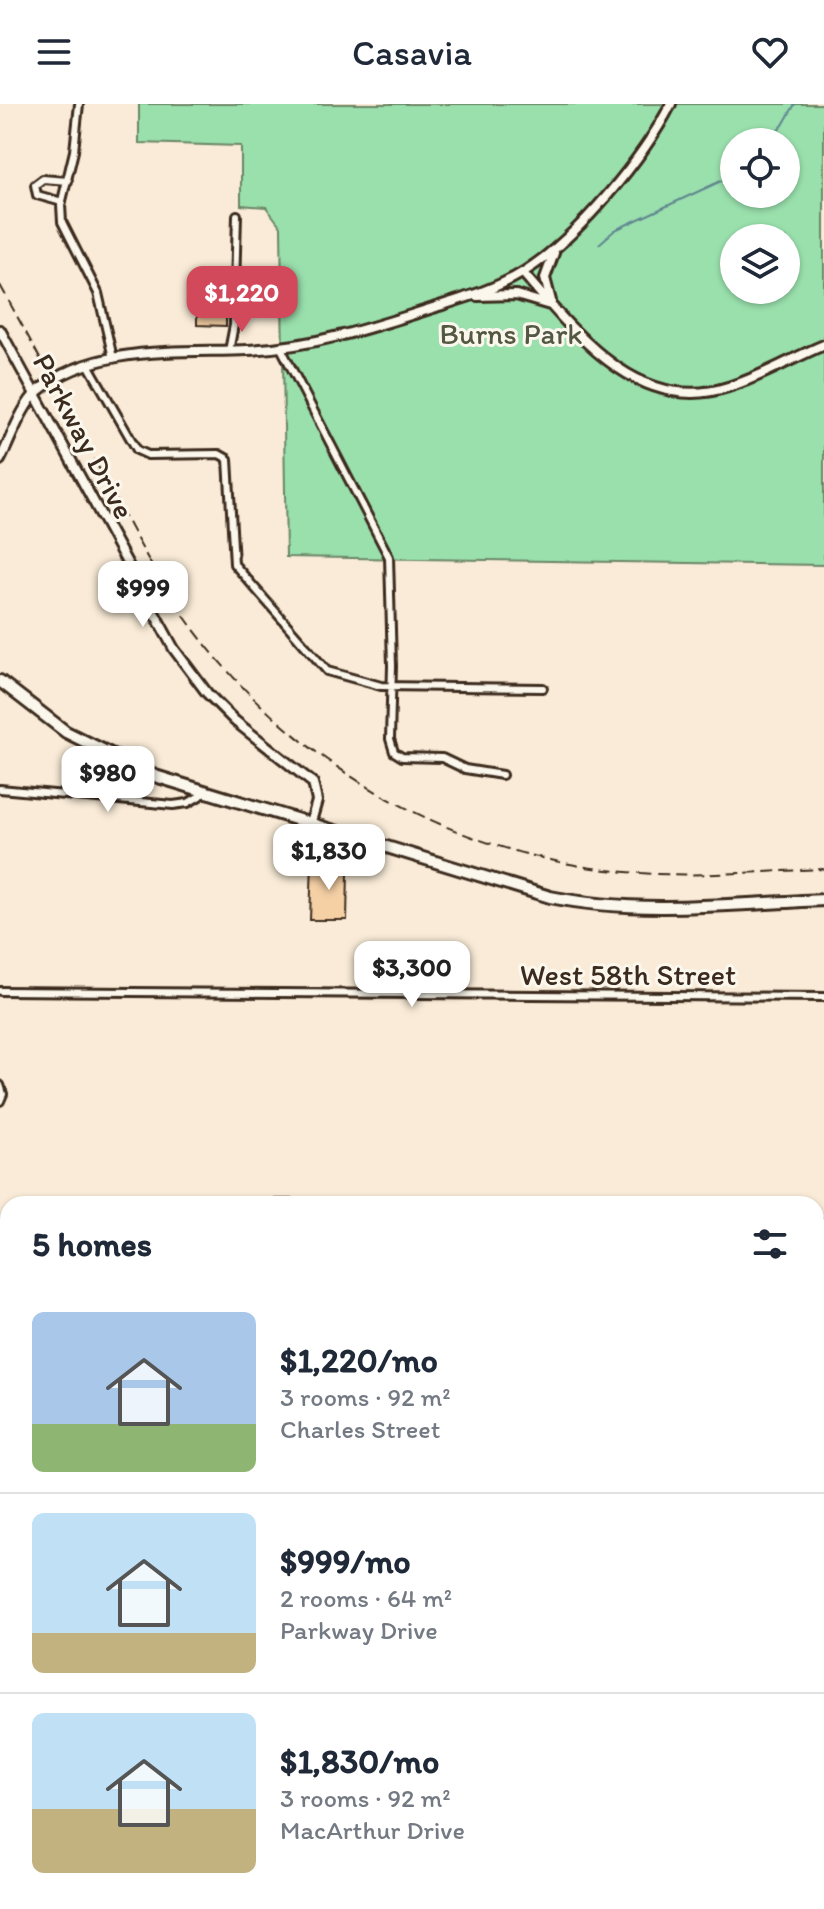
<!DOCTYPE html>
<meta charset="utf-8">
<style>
:root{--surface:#fff;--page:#f2f2f3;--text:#1f2937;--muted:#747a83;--line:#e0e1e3;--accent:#d1495b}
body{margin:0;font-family:Itim,sans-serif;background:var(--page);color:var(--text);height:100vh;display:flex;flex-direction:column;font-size:30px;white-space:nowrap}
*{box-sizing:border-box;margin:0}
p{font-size:26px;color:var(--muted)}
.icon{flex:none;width:44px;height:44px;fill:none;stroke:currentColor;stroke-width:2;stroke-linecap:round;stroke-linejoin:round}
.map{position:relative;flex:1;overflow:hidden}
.sheet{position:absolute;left:0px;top:1092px;width:824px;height:714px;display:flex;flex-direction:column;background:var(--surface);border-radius:24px 24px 0 0;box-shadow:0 2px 6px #0004}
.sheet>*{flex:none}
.tools{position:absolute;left:720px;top:24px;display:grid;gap:16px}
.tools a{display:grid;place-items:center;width:80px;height:80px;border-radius:50%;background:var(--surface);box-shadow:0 2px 6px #0004;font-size:40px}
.price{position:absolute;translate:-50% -68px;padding:0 18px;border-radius:16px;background:#fff;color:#222;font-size:26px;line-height:52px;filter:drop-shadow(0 2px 4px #0008)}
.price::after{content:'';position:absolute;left:50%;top:48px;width:24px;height:18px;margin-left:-12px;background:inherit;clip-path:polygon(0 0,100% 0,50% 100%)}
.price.active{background:var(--accent);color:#fff}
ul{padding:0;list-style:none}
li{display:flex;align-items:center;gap:24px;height:200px;padding:0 32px}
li+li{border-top:2px solid var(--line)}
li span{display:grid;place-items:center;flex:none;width:224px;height:160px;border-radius:12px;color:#555}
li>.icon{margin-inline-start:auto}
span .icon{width:96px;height:96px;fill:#fffc;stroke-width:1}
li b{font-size:34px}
h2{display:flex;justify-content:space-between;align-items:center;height:96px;padding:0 32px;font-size:34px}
header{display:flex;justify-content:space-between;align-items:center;height:104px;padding:0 32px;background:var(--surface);font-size:36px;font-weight:600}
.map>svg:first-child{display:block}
.green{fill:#9ae0ad;stroke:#6a8566;stroke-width:2;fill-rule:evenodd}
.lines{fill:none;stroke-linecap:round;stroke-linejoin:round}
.stream{stroke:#61868f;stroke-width:2}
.building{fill:#f5d0a5;stroke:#3b2a1e;stroke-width:2}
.minor-casing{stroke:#3b2a1e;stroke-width:12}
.tertiary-casing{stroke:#3b2a1e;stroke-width:14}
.primary-casing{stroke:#3b2a1e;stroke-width:16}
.minor{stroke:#fbf7ec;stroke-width:6}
.tertiary{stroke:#fbf7ec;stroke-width:8}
.primary{stroke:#fbf7ec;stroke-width:10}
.rail{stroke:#3b2a1e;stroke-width:2;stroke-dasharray:12 6;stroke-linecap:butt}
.labels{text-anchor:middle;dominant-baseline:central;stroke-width:6;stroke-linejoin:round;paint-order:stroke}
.park-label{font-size:30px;fill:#535842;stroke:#fbf7ec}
.street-label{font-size:30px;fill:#3b2a1e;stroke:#fbf7ec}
</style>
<header><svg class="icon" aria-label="menu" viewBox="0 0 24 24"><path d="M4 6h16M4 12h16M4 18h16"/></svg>Casavia<svg class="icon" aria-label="heart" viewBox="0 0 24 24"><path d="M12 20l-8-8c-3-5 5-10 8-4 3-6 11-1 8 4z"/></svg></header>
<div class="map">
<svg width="824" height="1805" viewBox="0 0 824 1805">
<rect width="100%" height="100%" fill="#f9ebd7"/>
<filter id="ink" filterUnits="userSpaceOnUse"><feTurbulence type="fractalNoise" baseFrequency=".0125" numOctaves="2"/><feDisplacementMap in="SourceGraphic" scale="16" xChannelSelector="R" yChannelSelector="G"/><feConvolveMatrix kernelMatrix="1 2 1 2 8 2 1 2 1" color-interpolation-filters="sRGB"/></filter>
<g filter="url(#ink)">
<path class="green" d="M139 0H824V461L286 453 281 123 266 103 241 101V42L139 39ZM734 38H786V90H734ZM734 134H786V186H734Z"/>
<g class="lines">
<path class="stream" d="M767 38 783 21 795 0
M599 140 615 126 734 71"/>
</g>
<path class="building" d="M226 192V222L197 221V207H213V193Z
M312 757 339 759V763L348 766 347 816H310Z"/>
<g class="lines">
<g class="minor-casing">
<path id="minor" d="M79 0 74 47 61 101 62 118 98 189 113 254
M62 98 37 91 35 81 43 75 68 77
M281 244 389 453 392 562 390 635 394 648 402 653 442 654 465 665 502 671
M229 247 234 221 237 111
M89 262 137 346 148 351 219 350 228 355 234 460 327 567 381 582 543 584
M0 685 173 701 188 699 205 689
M0 887 824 893
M0 981 3 990 0 997
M245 1100H449
M816 1117 824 1119
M0 1197H7
M0 1230 8 1226
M816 1415H824"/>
</g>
<g class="tertiary-casing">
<path id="tertiary" d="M523 169C575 229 639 312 728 283 762 273 792 254 824 241
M477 192 516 191 550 201
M551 197 545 174 554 149
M0 226 174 545 207 589 235 617 313 679 317 697 310 721
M0 356C11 335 21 303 38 287 93 240 182 249 248 246 313 243 374 223 436 203 465 194 499 184 525 167 577 134 643 55 671 0"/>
</g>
<g class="primary-casing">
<path id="primary" d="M0 577 66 628 155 672 550 793C641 811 733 800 824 796"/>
</g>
<use href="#minor" class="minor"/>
<use href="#tertiary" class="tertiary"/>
<use href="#primary" class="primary"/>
<path class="rail" d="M0 181C35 245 69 308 103 372 131 424 157 476 192 523 291 657 442 745 607 766 679 775 752 768 824 765"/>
</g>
</g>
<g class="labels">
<g class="park-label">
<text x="511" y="229">Burns Park</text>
</g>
<g class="street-label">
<text transform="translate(84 332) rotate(62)">Parkway Drive</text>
<text x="628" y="870">West 58th Street</text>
</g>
</g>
</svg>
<div class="tools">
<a><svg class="icon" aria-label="locate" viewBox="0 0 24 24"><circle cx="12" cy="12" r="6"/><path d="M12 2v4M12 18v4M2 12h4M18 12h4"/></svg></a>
<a><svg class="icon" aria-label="layers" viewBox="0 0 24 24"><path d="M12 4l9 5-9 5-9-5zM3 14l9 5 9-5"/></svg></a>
</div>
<b class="price active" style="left:242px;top:230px">$1,220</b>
<b class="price" style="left:143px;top:525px">$999</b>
<b class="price" style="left:108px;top:710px">$980</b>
<b class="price" style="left:329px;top:788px">$1,830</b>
<b class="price" style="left:412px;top:905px">$3,300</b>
<section class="sheet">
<h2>5 homes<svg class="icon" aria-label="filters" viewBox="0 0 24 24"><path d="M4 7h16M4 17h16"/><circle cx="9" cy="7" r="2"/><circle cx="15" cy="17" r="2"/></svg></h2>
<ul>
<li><span style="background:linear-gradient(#a9c7e8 70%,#8fb573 0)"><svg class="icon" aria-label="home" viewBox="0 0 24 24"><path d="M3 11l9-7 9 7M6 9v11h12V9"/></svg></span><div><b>$1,220/mo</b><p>3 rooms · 92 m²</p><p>Charles Street</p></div></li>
<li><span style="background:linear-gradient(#bfe0f5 75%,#c2b280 0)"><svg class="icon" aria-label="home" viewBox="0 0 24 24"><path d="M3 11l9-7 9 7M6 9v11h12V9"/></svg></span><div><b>$999/mo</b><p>2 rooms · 64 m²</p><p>Parkway Drive</p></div></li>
<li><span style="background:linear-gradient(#bfe0f5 60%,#c2b280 0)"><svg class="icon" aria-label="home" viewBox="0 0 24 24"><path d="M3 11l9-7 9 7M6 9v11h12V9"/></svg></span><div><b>$1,830/mo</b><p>3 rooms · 92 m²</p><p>MacArthur Drive</p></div></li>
</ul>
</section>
</div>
